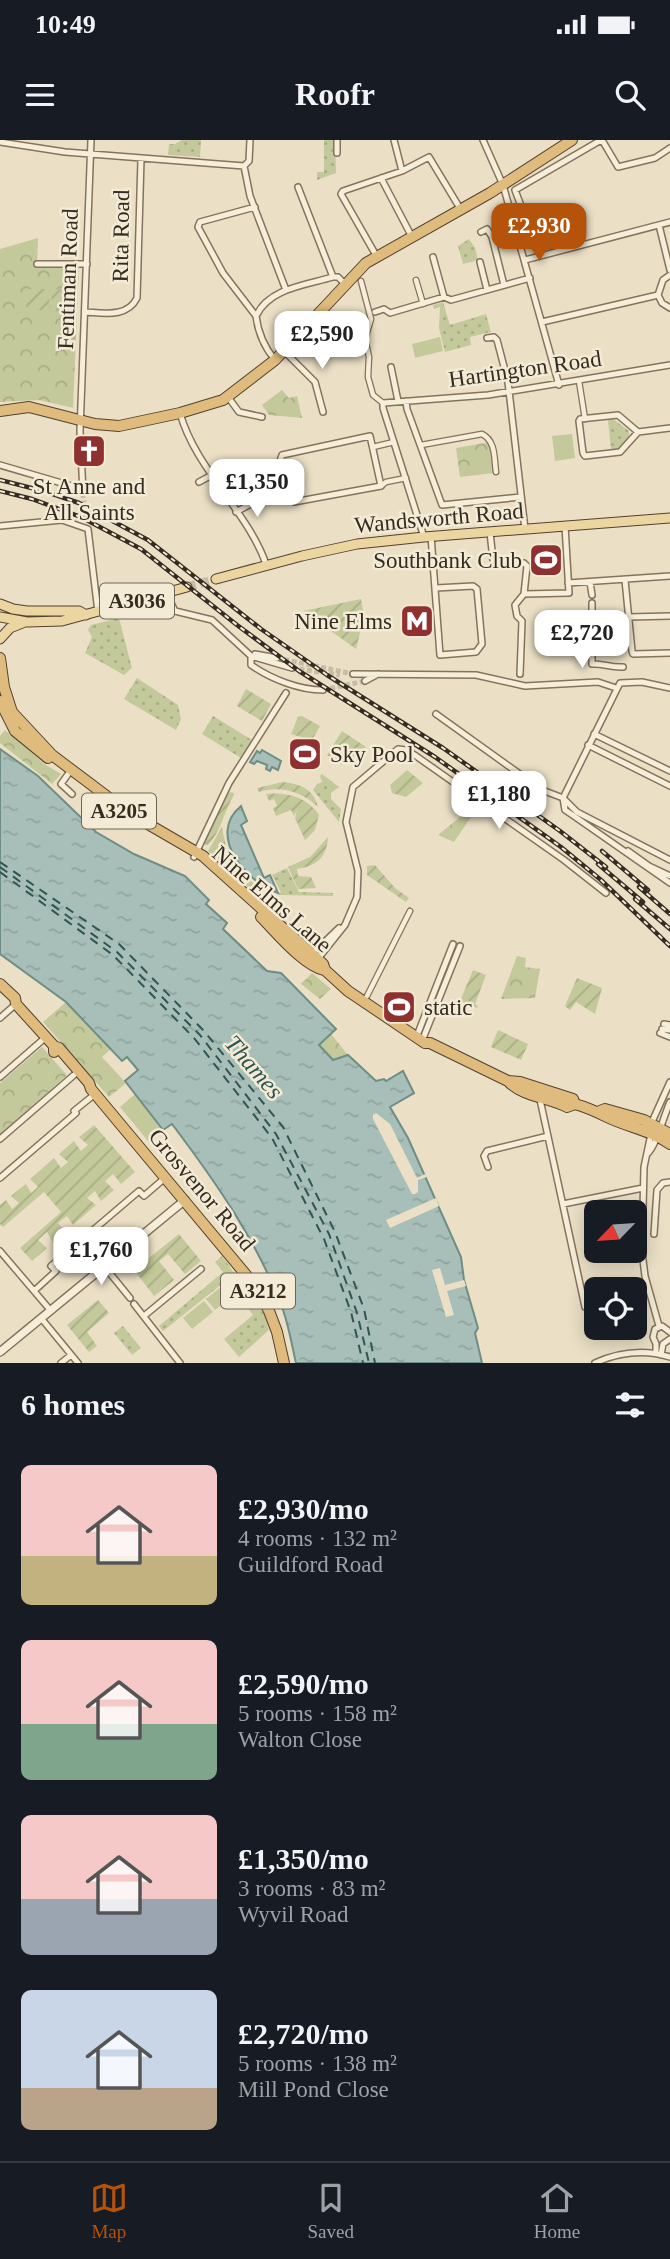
<!DOCTYPE html>
<meta charset="utf-8">
<style>
:root{--surface:#171b24;--page:#242831;--text:#f1f3f6;--muted:#9ea1a6;--line:#363941;--accent:#b45309}
body{margin:0;font-family:"Times New Roman",serif;background:var(--page);color:var(--text);height:100vh;display:flex;flex-direction:column;font-size:26px;white-space:nowrap}
*{box-sizing:border-box;margin:0}
p{font-size:23px;color:var(--muted)}
.icon{flex:none;width:38px;height:38px;fill:none;stroke:currentColor;stroke-width:2;stroke-linecap:round;stroke-linejoin:round}
.map{position:relative;height:1223px;overflow:hidden}
.side{display:flex;flex-direction:column;background:var(--surface);flex:1}
.side>*{flex:none}
.needle{width:46px;rotate:245deg}
.controls{position:absolute;left:584px;top:1060px;display:grid;gap:14px}
.controls a{display:grid;place-items:center;width:63px;height:63px;border-radius:10px;background:var(--surface);box-shadow:0 4px 18px #0003;font-size:35px}
.price{position:absolute;translate:-50% -60px;padding:0 16px;border-radius:14px;background:#fff;color:#222;font-size:23px;line-height:46px;filter:drop-shadow(0 2px 4px #0008)}
.price::after{content:'';position:absolute;left:50%;top:42px;width:21px;height:16px;margin-left:-10px;background:inherit;clip-path:polygon(0 0,100% 0,50% 100%)}
.price.active{background:var(--accent);color:#fff}
ul{padding:0;list-style:none}
li{display:flex;align-items:center;gap:21px;height:175px;padding:0 21px}
li span{display:grid;place-items:center;flex:none;width:196px;height:140px;border-radius:10px;color:#555}
li>.icon{margin-inline-start:auto}
span .icon{width:84px;height:84px;fill:#fffc;stroke-width:1}
li b{font-size:30px}
h2{display:flex;justify-content:space-between;align-items:center;height:84px;padding:0 21px;font-size:30px}
.status{display:flex;justify-content:space-between;align-items:center;height:49px;padding:0 35px;background:var(--surface);direction:ltr}
.status svg{height:19px;fill:currentColor}
header{display:flex;justify-content:space-between;align-items:center;height:91px;padding:0 21px;background:var(--surface);font-size:32px;font-weight:700}
.tab-bar{display:flex;justify-content:space-around;align-items:center;height:98px;border-top:2px solid var(--line);background:var(--surface);font-size:19px;color:var(--muted)}
.tab-bar a{display:grid;justify-items:center;gap:4px}
.tab-bar .active{color:var(--accent)}
.map>svg:first-child{display:block}
.grass{fill:url(#grass-dots)}
.park{fill:url(#park-crowns)}
.garden{fill:url(#garden-furrows)}
.pitch{fill:#c3c99a}
.water{fill:url(#water-ripples);stroke:#6e8d85;stroke-width:2}
.pier{fill:#ebe0c6}
.lines{fill:none;stroke-linecap:round;stroke-linejoin:round}
.ferry{stroke:#305553;stroke-width:2;stroke-dasharray:9 7;stroke-linecap:butt}
.minor-tunnel{stroke:#c7bca5;stroke-width:5;stroke-dasharray:5 2.5;stroke-linecap:butt}
.primary-tunnel{stroke:#c7bca5;stroke-width:9;stroke-dasharray:9 4.5;stroke-linecap:butt}
.pedestrian-casing{stroke:#85735d;stroke-width:7}
.minor-casing{stroke:#85735d;stroke-width:8}
.tertiary-casing{stroke:#85735d;stroke-width:10}
.primary-casing{stroke:#534131;stroke-width:11}
.trunk-casing{stroke:#534131;stroke-width:12}
.pedestrian{stroke:#f6eed8;stroke-width:4.5}
.minor{stroke:#f6eed8;stroke-width:5}
.tertiary{stroke:#f6eed8;stroke-width:7}
.primary{stroke:#ebd5a0;stroke-width:9}
.trunk{stroke:#e0bb7e;stroke-width:10}
.rail-casing{stroke:#362b20;stroke-width:4.5}
.rail{stroke:#f3ebd5;stroke-width:2;stroke-dasharray:5;stroke-linecap:butt}
.labels{text-anchor:middle;dominant-baseline:central;stroke-width:5;stroke-linejoin:round;paint-order:stroke}
.shield{fill:#f3ebd5;stroke:#6f6556;stroke-width:2}
.shield-label{font-size:21px;font-weight:bold;fill:#362b20}
.street-label{font-size:23px;fill:#362b20;stroke:#f3ebd5}
.poi-label{font-size:23px;fill:#362b20;stroke:#f3ebd5;text-anchor:end}
.water-label{font-size:24px;font-style:italic;fill:#305553;stroke:#f3ebd5}
</style>
<div class="status"><b>10:49</b><svg viewBox="0 0 49 12"><path d="M0 12V9h3v3zM5 12V6h3v6zM10 12V3h3v9zM15 12V0h3v12zM26 1h20v11H26zM47 4h2v5h-2z"/></svg></div>
<header><svg class="icon" aria-label="menu" viewBox="0 0 24 24"><path d="M4 6h16M4 12h16M4 18h16"/></svg>Roofr<svg class="icon" aria-label="search" viewBox="0 0 24 24"><circle cx="10" cy="10" r="6"/><path d="M15 15l6 6"/></svg></header>
<div class="map">
<svg width="670" height="1223" viewBox="0 0 670 1223">
<defs>
<pattern id="grass-dots" width="8" height="8" patternUnits="userSpaceOnUse" patternTransform="scale(1.75)"><rect width="8" height="8" fill="#c3c99a"/><path d="M2 2h.1M6 6h.1" fill="none" stroke="#a8ad84" stroke-width="1.8" stroke-linecap="round"/></pattern>
<pattern id="park-crowns" width="20" height="18" patternUnits="userSpaceOnUse" patternTransform="scale(1.75)"><rect width="20" height="18" fill="#c3c99a"/><path d="M2 6a3 3 0 1 1 6 0M12 15a3 3 0 1 1 6 0" fill="none" stroke="#a8ad84"/></pattern>
<pattern id="garden-furrows" width="10" height="10" patternUnits="userSpaceOnUse" patternTransform="scale(1.75)"><rect width="10" height="10" fill="#c3c99a"/><path d="M-1 1l2-2M0 10L10 0M9 11l2-2" fill="none" stroke="#a8ad84"/></pattern>
<pattern id="water-ripples" width="26" height="14" patternUnits="userSpaceOnUse" patternTransform="scale(1.75)"><rect width="26" height="14" fill="#a7bfb8"/><path d="M2 4q2-2 4 0t4 0M15 11q2-2 4 0t4 0" fill="none" stroke="#90a49e"/></pattern>
</defs>
<rect width="100%" height="100%" fill="#ebe0c6"/>
<path class="grass" d="M182 0H201L200 17 168 15 169 4H175Z
M324 0H335L336 33 317 40V32H324Z
M469 99 475 108 478 120 463 124 458 106Z
M443 162 450 185 486 174 491 192 470 197 471 205 445 212 439 188 440 167 434 169 433 165Z
M613 279 629 291V296L618 310H611L608 280Z
M119 478 132 528 124 535 85 513 92 497 88 490 91 485Z
M137 538 178 565 181 579 176 590 124 559Z
M213 576 252 600 241 618 202 594Z
M322 634 339 647 331 653V659L341 669 339 682 313 650 317 644 322 642 320 636Z
M287 728 299 752 333 753V756L279 755 278 753 281 752 272 735Z
M222 1116 264 1174 269 1190 239 1217 224 1199 253 1175 241 1160 234 1165 230 1160 237 1153 227 1140 163 1191 159 1186 223 1132 215 1122Z
M123 1186 141 1208 132 1215 114 1193Z"/>
<path class="park" d="M38 98 37 126H79L73 268 39 260 0 262V109Z
M282 250 289 258 297 256 302 278 269 275 262 265Z
M490 302 494 333 460 337 456 308Z
M5 590 46 625 61 634 52 644 0 603V596Z
M465 673 471 677 454 702 438 695Z
M517 816 526 818 525 827 540 829 535 858 501 859Z
M312 833 331 849 320 859 301 844Z
M66 862 111 909 102 917 126 943 109 957 43 882Z
M331 894 348 915 334 921 319 905Z
M42 907 66 934V936L0 994V943Z
M227 1142 236 1153 215 1170 206 1159Z"/>
<path class="garden" d="M27 149H50L49 170H26Z
M52 149 74 150 73 172 51 171Z
M361 459 364 476 356 509 303 471Z
M246 549 271 564 262 581 237 566Z
M302 576 320 586 312 600 291 594 298 577Z
M342 591 366 607 342 625 327 615Z
M407 630 423 643 406 657 392 653 390 645Z
M283 642C300 644 314 649 318 667 302 652 281 645 259 652L257 648Z
M229 652 234 653V655C224 671 221 692 208 705L203 704Z
M266 654C287 652 307 657 319 675L315 690 305 700 295 678 297 670 294 676 291 670 276 676 273 668 277 666 274 659 269 661Z
M222 687C224 698 226 709 231 720 240 736 265 747 265 763L208 711Z
M328 697C327 717 317 726 297 729L298 736 311 737 316 748 298 749 288 727 310 717Z
M375 725 395 748 409 758 406 762 367 735V726Z
M473 830 486 835 475 864 478 866 477 868 460 861Z
M577 838 602 848 595 874 576 862 570 870 565 866Z
M498 890 528 904 521 920 491 907Z
M94 985 135 1032 121 1044 113 1034 105 1041 114 1050 101 1061 95 1051 87 1058 96 1065 73 1085 67 1076 58 1083 66 1092 53 1103 47 1092 38 1100 47 1108 32 1121 20 1108 61 1072 44 1052 3 1087 0 1084V1065L6 1060 12 1069 19 1063 11 1056 26 1044 31 1053 38 1047 30 1039 54 1018 61 1028 68 1022 59 1014 74 1001 81 1011 88 1005 79 997Z
M179 1094 201 1121 185 1134 168 1114 159 1121 174 1140 154 1156 134 1130Z
M98 1160 109 1173 87 1192 97 1206 89 1212 67 1185Z"/>
<path class="pitch" d="M440 197 443 211 415 218 412 204Z
M572 294 575 318 555 321 552 296Z
M135 954 162 990 148 1001 120 967Z
M204 1161 213 1172 192 1189 183 1178Z"/>
<path class="water" d="M0 609 38 636 96 692 134 714 185 736 209 760 206 764 227 783 223 789 267 831 281 833 336 889 319 905 333 920 348 915 376 941 384 939 386 941 403 931 414 953 390 967 408 998 461 1117 464 1140 478 1188 475 1193 482 1223H296C292 1206 289 1187 283 1170 258 1102 215 1041 172 984L163 990 125 941 138 930 127 917 122 921 66 862 0 814Z
M262 610 281 621 278 630 272 627 270 631 266 629 267 625 257 621 254 624 250 622 257 611 260 613Z
M241 666 247 681 241 685 264 738 270 735 278 753C246 742 206 695 241 666Z"/>
<path class="pier" d="M376 973 390 984 417 1038 425 1034 427 1037 418 1040V1052L415 1054H412L373 979V975Z
M436 1058 439 1066 390 1088 386 1080Z
M440 1128 445 1145 464 1140 466 1146 447 1151 454 1175 446 1177 432 1130Z"/>
<g class="lines">
<path class="ferry" d="M0 722 119 804 204 891 283 987 335 1092 364 1169 375 1223
M0 727 117 812 200 895 276 994 329 1094 357 1173 369 1223
M0 732 113 815 194 898 272 998 324 1099 351 1172 363 1223"/>
<path class="minor-tunnel" d="M83 353 86 382
M277 518 353 534
M292 528 340 535
M323 550 365 541"/>
<path class="primary-tunnel" d="M187 447 216 439"/>
<g class="pedestrian-casing">
<path id="pedestrian" d="M416 140 423 164
M361 141 371 179 365 199 369 217 368 237 373 255 383 263
M579 241 585 279
M421 305 482 294C496 301 494 318 496 332
M373 307 394 302
M381 346 386 342 406 338
M367 856 410 771"/>
</g>
<g class="minor-casing">
<path id="minor" d="M250 0 249 21 244 26 250 56 286 150
M337 0V13
M394 0 402 31
M483 0 503 45 559 245
M602 0 618 27 655 18 670 8
M0 2 65 12 244 26
M381 38 412 97
M298 47 333 137
M255 67 200 82 198 87 223 133 256 176
M511 69 521 66 515 50 601 0
M659 85 670 130
M481 92 487 89 492 97 504 145
M377 117 341 54 343 51 402 31 429 17 461 70
M433 117 444 157
M525 120 670 82
M480 122 487 150
M37 124H87
M670 135 663 140 658 155 662 163 670 168
M85 172C104 173 127 178 137 158L141 19
M375 172 384 169 390 173 444 157 451 160 530 138
M542 182 658 155
M487 198 494 197 497 200 508 242 525 389
M284 211 315 242 323 272
M275 220C265 208 258 192 256 176 269 148 306 145 333 137H338L345 144
M391 227 398 261
M228 257 239 272 262 277
M406 261 407 269 442 365 521 357
M180 273C195 328 248 372 266 424
M638 292 618 275 580 279 579 281 583 313 585 316 620 312 638 292 670 288
M370 296 381 346 294 362 278 349 277 329 282 315Z
M0 325 82 349
M199 342 212 335
M83 353 80 291 91 0
M236 372 278 349
M0 386 62 380 88 389 98 472
M490 392 493 420 495 424 524 423 527 426 524 454 515 465 517 476 522 481 520 534
M431 396 440 515 476 512 482 504 477 449 473 446 436 448
M424 397 383 268V263L488 255 670 225
M625 440 632 511 633 514 670 513
M590 442 592 455
M568 443 670 436
M166 453 175 471 212 480 251 516 292 528
M524 454 569 453 565 386
M629 477 670 476
M592 508V463
M255 514 277 518
M251 516V525C271 539 299 550 323 550
M592 516V524C602 523 611 528 623 527
M353 534 476 535 525 546 598 542 616 548
M365 541 378 534
M670 548 642 542 620 543 563 658 565 670 571 674 670 743
M436 574 542 650 563 658
M594 594 670 631
M588 605 670 646
M71 630 61 644 72 654
M565 660 577 672 670 720
M628 711 649 726 670 736
M194 717 229 643 286 553
M311 815 339 788
M317 820 345 785 357 757 358 731 346 682 353 647 398 609 406 610 416 616 564 720 606 753
M0 878 16 864
M664 884 670 885
M662 889 670 890
M418 893 453 804
M660 893 670 897
M424 896 460 806
M0 937 46 897
M539 955 585 1167
M651 984 670 942
M651 994 644 1027 642 1112 645 1136 659 1186
M0 999 74 935
M647 1014C656 1007 664 975 670 962
M488 1027 484 1016 487 1011 548 996
M0 1038 76 973 74 971 95 954
M563 1064 643 1048
M654 1094 657 1050 663 1043 670 1042
M0 1111 51 1171
M104 1126 130 1158
M34 1151 56 1131 51 1126 139 1051 144 1056 166 1037
M134 1164 180 1223
M144 1176 201 1129
M41 1178 78 1223
M656 1213V1204L653 1197 655 1189 662 1186 670 1192
M661 1215 663 1204 670 1199
M61 1223 71 1215
M595 1223C619 1212 644 1209 670 1217"/>
</g>
<g class="tertiary-casing">
<path id="tertiary" d="M0 1212 185 1060"/>
</g>
<g class="primary-casing">
<path id="primary" d="M216 439 302 416 357 404 424 397 670 378
M0 464 13 469 27 471H79L86 475
M0 477 27 482 62 481 187 447
M0 499 10 488 25 482"/>
</g>
<g class="trunk-casing">
<path id="trunk" d="M0 271 29 267 95 284 119 286 180 273 223 260 275 220 366 123 490 53 572 0
M0 518 4 547 12 572 52 615 129 673 203 716 323 824 325 830 348 851 425 903H430L508 941C521 956 550 958 567 967L575 964
M0 561 15 591 48 618
M261 777C277 793 303 825 324 830
M0 844 15 858 16 864 54 906V912
M54 906 59 908 89 943 91 949 257 1148 269 1171 277 1192 284 1223
M508 941 520 942 573 959 575 964C589 968 595 971 607 977 627 987 651 990 670 1004
M600 971 605 969 644 980 670 994"/>
</g>
<use href="#pedestrian" class="pedestrian"/>
<use href="#minor" class="minor"/>
<use href="#tertiary" class="tertiary"/>
<use href="#primary" class="primary"/>
<use href="#trunk" class="trunk"/>
<g class="rail-casing">
<path id="rail" d="M0 340 47 352 79 363 148 400 261 489 327 535 443 608 560 691 606 727
M0 351 32 359 81 377 141 409 237 485 299 531 435 617 561 707 601 740 670 806
M602 711 648 750
M598 724 643 762
M639 747 670 774
M635 759 670 789"/>
</g>
<use href="#rail" class="rail"/>
</g>
<defs>
<g id="church-square" transform="scale(1.75)"><rect x="-9" y="-9" width="18" height="18" rx="4" fill="#903131" stroke="#f3ebd5"/><path d="M-1.2-6h2.4v3.5h3.3v2.4h-3.3V6h-2.4V-.1h-3.3v-2.4h3.3Z" fill="#fff"/></g>
<g id="stadium-square" transform="scale(1.75)"><rect x="-9" y="-9" width="18" height="18" rx="4" fill="#903131" stroke="#f3ebd5"/><path d="M0-5a6.5 5 0 1 0 0 10a6.5 5 0 1 0 0-10ZM-3.5-1.8h7v3.6h-7Z" fill="#fff"/></g>
<g id="metro-square" transform="scale(1.75)"><rect x="-9" y="-9" width="18" height="18" rx="4" fill="#903131" stroke="#f3ebd5"/><path d="M-5.5 5V-5H-3L0 0L3-5H5.5V5H3V-.5L0 4L-3-.5V5Z" fill="#fff"/></g>
</defs>
<g fill-rule="evenodd">
<use href="#church-square" x="89" y="311"/>
<use href="#stadium-square" x="546" y="420"/>
<use href="#metro-square" x="417" y="481"/>
<use href="#stadium-square" x="305" y="614"/>
<use href="#stadium-square" x="399" y="867"/>
</g>
<g class="labels">
<g class="shield">
<rect x="100" y="443.5" width="74" height="35" rx="5"/>
<rect x="82" y="653.5" width="74" height="35" rx="5"/>
<rect x="221" y="1133.5" width="74" height="35" rx="5"/>
</g>
<g class="shield-label">
<text x="137" y="461">A3036</text>
<text x="119" y="671">A3205</text>
<text x="258" y="1151">A3212</text>
</g>
<g class="street-label">
<text transform="translate(121 96) rotate(-89)">Rita Road</text>
<text transform="translate(68 139) rotate(-88)">Fentiman Road</text>
<text transform="translate(525 229) rotate(-8)">Hartington Road</text>
<text transform="translate(439 378) rotate(-5)">Wandsworth Road</text>
<text transform="translate(272 759) rotate(41)">Nine Elms Lane</text>
<text transform="translate(202 1050) rotate(50)">Grosvenor Road</text>
</g>
<g class="poi-label">
<text x="89" y="346" text-anchor="middle">St Anne and<tspan x="89" dy="26">All Saints</tspan></text>
<text x="522" y="420">Southbank Club</text>
<text x="392" y="481">Nine Elms</text>
<text x="330" y="614" text-anchor="start">Sky Pool</text>
<text x="424" y="867" text-anchor="start">static</text>
</g>
<g class="water-label">
<text transform="translate(254 927) rotate(49)">Thames</text>
</g>
</g>
</svg>
<div class="controls">
<a><svg class="needle" viewBox="-14 -14 28 28"><path d="M0-13l5 13h-10z" fill="#e53935"/><path d="M0 13l5-13h-10z" fill="#9ea1a6"/></svg></a>
<a><svg class="icon" aria-label="locate" viewBox="0 0 24 24"><circle cx="12" cy="12" r="6"/><path d="M12 2v4M12 18v4M2 12h4M18 12h4"/></svg></a>
</div>
<b class="price active" style="left:539px;top:123px">£2,930</b>
<b class="price" style="left:322px;top:231px">£2,590</b>
<b class="price" style="left:257px;top:379px">£1,350</b>
<b class="price" style="left:582px;top:530px">£2,720</b>
<b class="price" style="left:499px;top:691px">£1,180</b>
<b class="price" style="left:101px;top:1147px">£1,760</b>
</div>
<section class="side">
<h2>6 homes<svg class="icon" aria-label="filters" viewBox="0 0 24 24"><path d="M4 7h16M4 17h16"/><circle cx="9" cy="7" r="2"/><circle cx="15" cy="17" r="2"/></svg></h2>
<ul>
<li><span style="background:linear-gradient(#f6c9c9 65%,#c2b280 0)"><svg class="icon" aria-label="home" viewBox="0 0 24 24"><path d="M3 11l9-7 9 7M6 9v11h12V9"/></svg></span><div><b>£2,930/mo</b><p>4 rooms · 132 m²</p><p>Guildford Road</p></div></li>
<li><span style="background:linear-gradient(#f6c9c9 60%,#7fa58c 0)"><svg class="icon" aria-label="home" viewBox="0 0 24 24"><path d="M3 11l9-7 9 7M6 9v11h12V9"/></svg></span><div><b>£2,590/mo</b><p>5 rooms · 158 m²</p><p>Walton Close</p></div></li>
<li><span style="background:linear-gradient(#f6c9c9 60%,#9aa5b1 0)"><svg class="icon" aria-label="home" viewBox="0 0 24 24"><path d="M3 11l9-7 9 7M6 9v11h12V9"/></svg></span><div><b>£1,350/mo</b><p>3 rooms · 83 m²</p><p>Wyvil Road</p></div></li>
<li><span style="background:linear-gradient(#c9d6e8 70%,#b9a48a 0)"><svg class="icon" aria-label="home" viewBox="0 0 24 24"><path d="M3 11l9-7 9 7M6 9v11h12V9"/></svg></span><div><b>£2,720/mo</b><p>5 rooms · 138 m²</p><p>Mill Pond Close</p></div></li>
</ul>
</section>
<nav class="tab-bar">
<a class="active"><svg class="icon" aria-label="map" viewBox="0 0 24 24"><path d="M3 6l6-2 6 2 6-2v14l-6 2-6-2-6 2zM9 4v14M15 6v14"/></svg>Map</a>
<a><svg class="icon" aria-label="saved" viewBox="0 0 24 24"><path d="M7 4h10v16l-5-4-5 4z"/></svg>Saved</a>
<a><svg class="icon" aria-label="home" viewBox="0 0 24 24"><path d="M3 11l9-7 9 7M6 9v11h12V9"/></svg>Home</a>
</nav>
